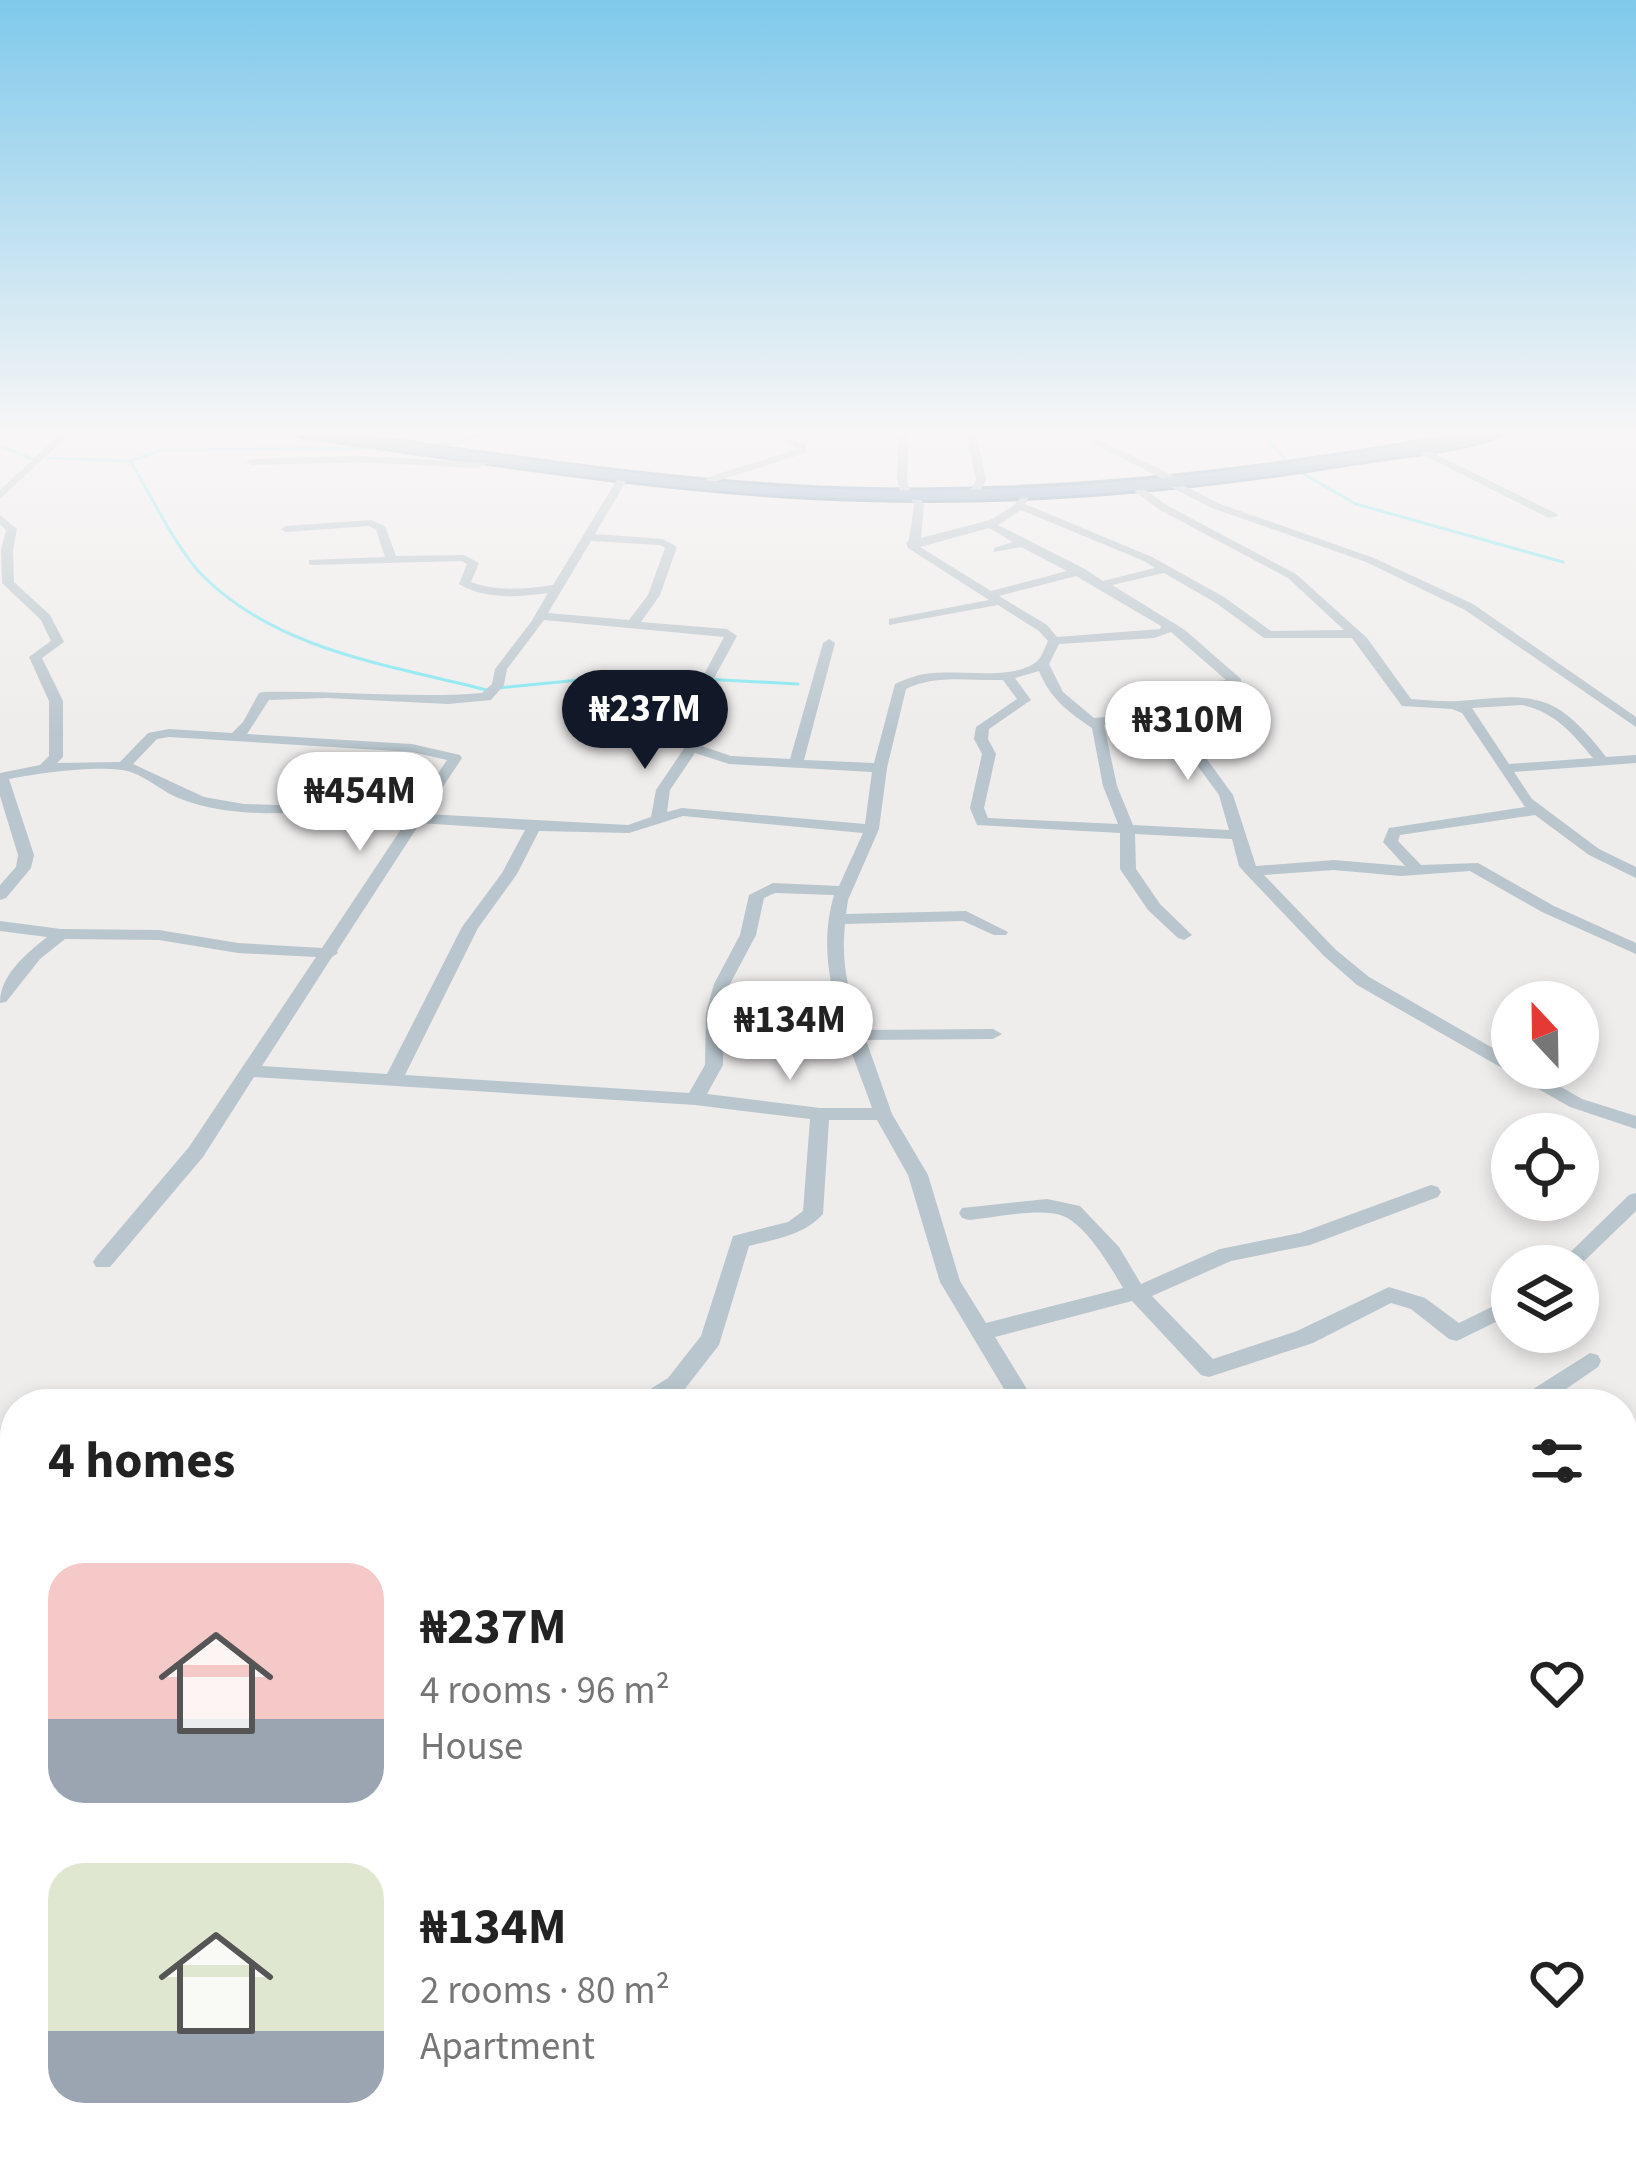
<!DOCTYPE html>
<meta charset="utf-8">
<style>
:root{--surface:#fff;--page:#f2f2f2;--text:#222;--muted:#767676;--accent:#111827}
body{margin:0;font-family:"Source Sans 3",sans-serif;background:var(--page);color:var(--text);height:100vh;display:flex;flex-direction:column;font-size:45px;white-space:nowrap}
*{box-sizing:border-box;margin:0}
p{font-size:39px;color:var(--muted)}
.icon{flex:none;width:66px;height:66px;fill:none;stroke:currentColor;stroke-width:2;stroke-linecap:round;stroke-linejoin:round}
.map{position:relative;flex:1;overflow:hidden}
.drawer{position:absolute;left:0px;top:1389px;width:1638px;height:771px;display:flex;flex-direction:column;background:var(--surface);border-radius:48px 48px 0 0;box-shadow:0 6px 18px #0003}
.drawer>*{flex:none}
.needle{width:78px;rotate:338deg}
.controls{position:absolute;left:1491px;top:981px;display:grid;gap:24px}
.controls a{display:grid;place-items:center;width:108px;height:108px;border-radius:50%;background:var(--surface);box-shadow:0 6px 18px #0003;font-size:60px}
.price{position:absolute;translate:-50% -102px;padding:0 27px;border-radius:42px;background:#fff;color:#222;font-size:39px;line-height:78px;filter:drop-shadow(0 3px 6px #0008)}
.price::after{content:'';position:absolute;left:50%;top:72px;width:36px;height:27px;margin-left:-18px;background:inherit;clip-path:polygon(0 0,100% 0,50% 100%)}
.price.on{background:var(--accent);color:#fff}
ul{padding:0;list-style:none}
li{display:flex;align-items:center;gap:36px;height:300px;padding:0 48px}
li span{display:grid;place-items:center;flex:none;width:336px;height:240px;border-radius:36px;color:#555}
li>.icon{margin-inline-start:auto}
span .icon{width:144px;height:144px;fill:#fffc;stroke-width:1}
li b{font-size:51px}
h2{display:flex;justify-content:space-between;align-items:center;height:144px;padding:0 48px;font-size:51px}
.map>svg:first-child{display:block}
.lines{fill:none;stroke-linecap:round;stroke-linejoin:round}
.stream-far1{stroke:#81e8f0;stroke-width:3}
.stream{stroke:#81e8f0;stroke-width:8}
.highway-casing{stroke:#6c92ab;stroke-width:6}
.minor{fill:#b9c6cd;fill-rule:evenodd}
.highway{fill:#80a7bf;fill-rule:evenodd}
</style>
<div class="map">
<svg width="1636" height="2159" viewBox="0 0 1636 2159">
<rect width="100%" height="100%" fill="#efecec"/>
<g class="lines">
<path class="stream-far1" d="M1262 432 1288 463
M0 446 32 459
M422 446 458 443 486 432
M47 458 130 461 162 450 388 448
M130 461C151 495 177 551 205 578 280 651 390 665 487 690
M1300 472 1356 504 1563 562
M498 688 630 675 798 684"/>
<path class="stream" d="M1623 1905 1636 1910
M0 2155 15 2135"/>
<g class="highway-casing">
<path id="highway" d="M295 432H331C509 457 687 486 867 490 1072 494 1275 470 1476 432H1505C1476 450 1384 457 1345 464 1187 490 1025 504 864 499 675 494 489 463 302 436Z"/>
</g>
<path class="minor" d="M62 432H72L0 499V490Z
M899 432H909L907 479 910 493 918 492 924 505 921 538 990 520 1013 506 1024 494 1029 497 1025 504 1152 557 1224 597 1271 631 1344 630 1288 578 1160 510 1129 487 1138 485 1168 506 1296 574 1367 638 1411 699C1427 700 1443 702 1458 701 1493 699 1529 690 1560 710 1578 722 1593 740 1606 757L1636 755V763L1514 772 1532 799 1599 849 1636 867V878L1589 855 1535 815 1400 835 1398 841 1421 865 1478 863 1554 906 1636 943V954L1542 912 1470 871 1401 876 1334 870 1264 875 1336 950 1369 977 1512 1059V1068H1528L1582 1099 1636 1116V1129L1570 1107 1357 985 1324 956 1246 874 1239 866 1232 839 1135 834 1136 869 1160 904 1192 935 1184 940 1178 938 1148 910 1120 869V833L977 825 970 808 982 754 974 739 976 727 1017 699 1003 680C970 681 936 674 906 689L887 768 879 829 848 900 846 914 966 911 1008 932 1006 935H994L963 921 845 924C841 965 848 991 862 1030L993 1029 1002 1034 993 1039 866 1040 892 1114 928 1175 960 1281 986 1323 1123 1288C1111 1267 1086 1225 1063 1216 1041 1207 993 1218 969 1220L962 1218 959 1213 962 1208 1047 1199 1080 1206 1119 1247 1141 1284 1220 1249 1300 1233 1431 1185 1438 1187 1441 1192 1438 1197 1310 1245 1231 1261 1152 1296 1213 1359 1297 1331 1389 1287 1425 1298 1459 1323 1512 1297V1314L1457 1341 1449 1339 1411 1309 1391 1303 1313 1343 1209 1377 1201 1375 1132 1301 995 1337 1036 1404H1013L940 1282 908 1175 877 1120H829L823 1214C804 1235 776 1239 749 1246L719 1345 684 1390 662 1404H633L636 1398 668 1378 701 1336 733 1236 788 1222 803 1211 810 1119 695 1105 254 1077 203 1157 110 1267H96L93 1262 96 1257 189 1147 316 957 238 953 159 940 65 939 40 959 6 1002 0 1003C0 975 26 954 47 937L0 931V921L61 929 159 930 238 943 322 948 447 760 412 752 169 737 157 739 133 764 204 797 244 804 308 806V812L303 813C262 814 220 814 181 799 161 792 144 773 122 770 87 766 43 773 9 779L34 855 31 868 6 898 0 900V885L16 867 18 855 0 796V773L40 765 49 756V701L29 657 51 641 41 620 2 583 1 550 6 530 0 524V515L17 529 13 550 14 582 50 615 64 642 42 658 63 701V757L57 763 120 762 148 733 169 729 232 733 243 722 259 693 264 692C337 690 410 699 482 693L492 684 495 669 531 622 548 593C518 597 486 600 459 584L467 564 462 561 313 565 309 564V560L385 557 376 530 369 526 286 532 281 529 286 526 371 520 385 526 396 556 464 555 479 563 471 582C498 592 525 589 553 585L618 478 623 475 628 478 595 534 663 539 677 547 660 595 641 622 727 629 737 636 712 682 699 745 731 756 790 759 823 643 829 639 835 643 804 760 874 763 895 684C908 678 919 674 933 673 961 670 1020 681 1039 659 1042 656 1046 645 1048 641L1039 631 998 605 889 625V619L989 600 908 548 906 543 909 540 914 505 909 495 901 496 897 479ZM1021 510 1144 561 1155 568 1103 581 1085 569 998 525ZM989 528 1013 542 994 548V552L1021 547 1067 571 991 591 920 547ZM591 541 660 545 665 548 648 595 629 620 548 613ZM1164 573 1216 603 1264 638H1352L1402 706 1452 709 1462 713 1525 807 1389 828 1383 842 1405 866 1334 860 1256 866 1233 795 1179 721 1155 713 1094 718 1063 692 1049 664 1059 644 1154 638 1171 632 1226 680 1183 686V692L1241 685V679L1185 630 1112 585ZM1076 576 1161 626 1160 629 1057 637 1047 625 999 596ZM544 620 724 637 700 682 685 747 656 790 651 817 628 825 425 814 462 758 460 755 412 744 247 734 269 700 327 698 448 704 491 700 504 685 507 669ZM1039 671C1050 698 1068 712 1092 728L1103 786 1118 824 988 818 984 808 996 754 988 739 989 729 1031 700 1015 678ZM1522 705C1554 711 1573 734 1593 758L1509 764 1472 708ZM1154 721 1169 727 1219 795 1229 830 1133 825 1117 786 1104 725ZM695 753 729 764 872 772 865 824 682 808 667 812 670 790ZM683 816 863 833 839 886 773 883 749 895 740 935 714 984 706 1013 705 1065 689 1093 405 1075 478 928 517 874 539 831 629 833ZM420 823 525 830 502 873 462 927 387 1074 262 1066 332 957 338 953 337 951ZM775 893 834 895C812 970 848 1039 872 1108H820L707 1094 723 1065 724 1013 730 984 756 935 764 898Z
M966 432H976L986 480 977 496 973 497 968 494 976 480Z
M1435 432H1449L1466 439 1461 442Z
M788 438 806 444V453L717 481 711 487 702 485 709 477 797 449 788 442Z
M1097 439 1184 481 1183 485 1220 504 1374 558 1473 604 1636 717V727L1465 610 1366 562 1212 508 1169 486V482L1094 444 1092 442Z
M1417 445 1557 514 1558 516 1549 518 1413 450 1412 448Z
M358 456 476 462 494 457 499 460 476 468 358 462 251 465 246 462 251 459Z
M1636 1193V1211L1578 1267 1556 1266 1629 1195Z
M1590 1353 1598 1355 1601 1361 1598 1367 1544 1404H1516L1519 1398Z
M866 2145H1121L1127 2148 1132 2159H856L861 2148Z
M1297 2145H1329L1324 2159H1292Z
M1379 2145H1417L1424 2159H1386Z"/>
<use href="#highway" class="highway"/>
</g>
<linearGradient id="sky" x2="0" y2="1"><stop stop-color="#7fc9eb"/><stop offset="0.59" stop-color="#f8f6f6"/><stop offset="1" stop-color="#f8f6f6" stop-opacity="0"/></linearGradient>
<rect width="1636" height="734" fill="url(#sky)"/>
</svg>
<div class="controls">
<a><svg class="needle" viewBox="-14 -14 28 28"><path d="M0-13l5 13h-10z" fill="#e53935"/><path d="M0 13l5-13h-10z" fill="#767676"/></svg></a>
<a><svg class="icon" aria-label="locate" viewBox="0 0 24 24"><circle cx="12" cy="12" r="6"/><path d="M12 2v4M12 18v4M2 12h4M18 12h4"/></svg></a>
<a><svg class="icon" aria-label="layers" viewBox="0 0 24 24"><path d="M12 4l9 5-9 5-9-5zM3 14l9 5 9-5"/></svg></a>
</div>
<b class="price on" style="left:645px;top:772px">₦237M</b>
<b class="price" style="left:1188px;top:783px">₦310M</b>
<b class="price" style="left:360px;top:854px">₦454M</b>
<b class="price" style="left:790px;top:1083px">₦134M</b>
<section class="drawer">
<h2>4 homes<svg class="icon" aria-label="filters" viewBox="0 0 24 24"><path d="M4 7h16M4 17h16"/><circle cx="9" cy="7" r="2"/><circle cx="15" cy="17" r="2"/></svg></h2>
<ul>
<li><span style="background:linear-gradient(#f6c9c9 65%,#9aa5b1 0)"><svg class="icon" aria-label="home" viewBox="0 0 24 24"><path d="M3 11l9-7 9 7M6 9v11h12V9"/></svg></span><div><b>₦237M</b><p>4 rooms · 96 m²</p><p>House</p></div><svg class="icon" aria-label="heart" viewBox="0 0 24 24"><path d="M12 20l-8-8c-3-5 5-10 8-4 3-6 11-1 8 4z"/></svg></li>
<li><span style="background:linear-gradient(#dfe7d0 70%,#9aa5b1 0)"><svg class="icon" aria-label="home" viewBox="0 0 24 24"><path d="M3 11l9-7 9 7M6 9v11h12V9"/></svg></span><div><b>₦134M</b><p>2 rooms · 80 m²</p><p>Apartment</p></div><svg class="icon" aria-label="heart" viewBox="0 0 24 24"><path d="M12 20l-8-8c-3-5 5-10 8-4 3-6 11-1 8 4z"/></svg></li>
</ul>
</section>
</div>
